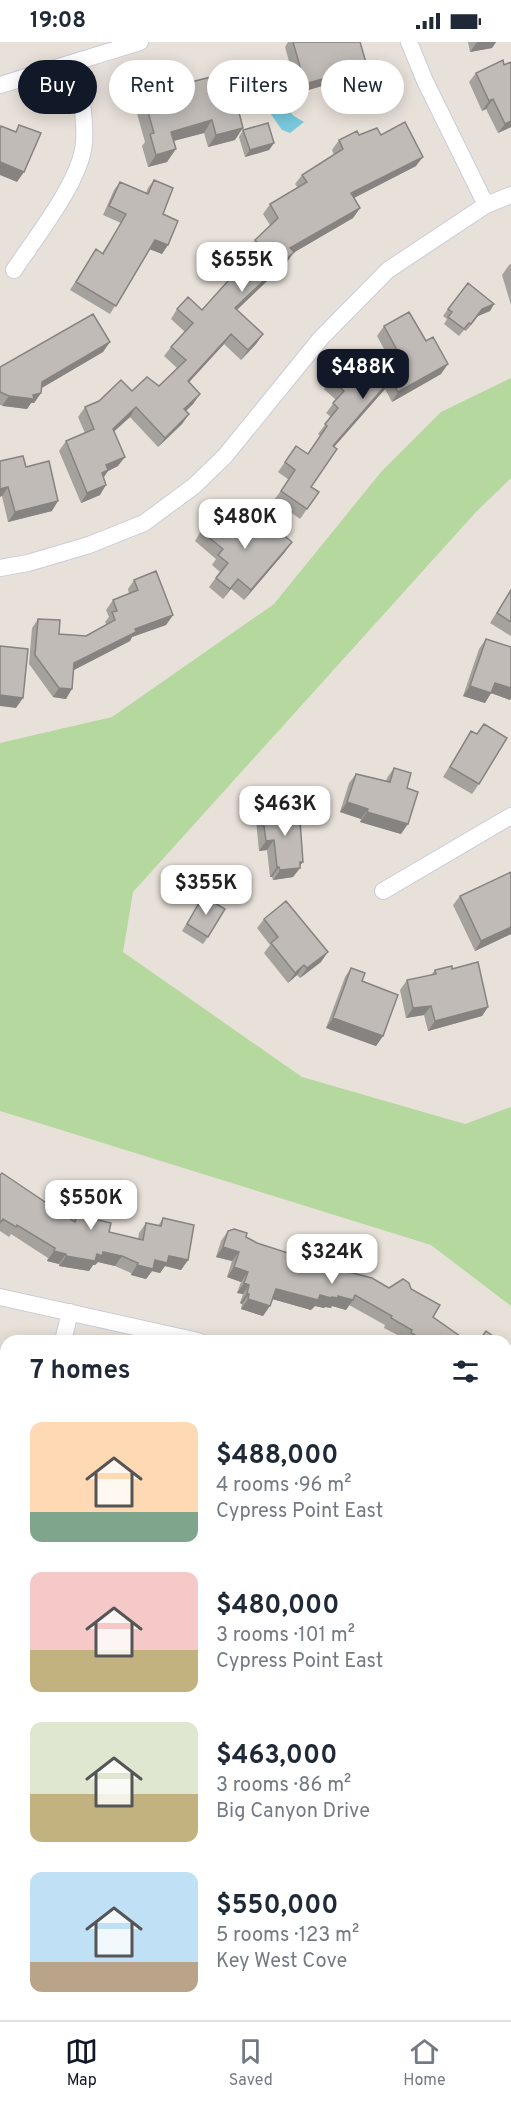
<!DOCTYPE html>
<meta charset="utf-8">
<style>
:root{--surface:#fff;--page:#f6f6f7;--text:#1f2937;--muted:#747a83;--line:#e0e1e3;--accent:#111827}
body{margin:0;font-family:Overpass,sans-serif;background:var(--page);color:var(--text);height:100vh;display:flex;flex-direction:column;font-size:22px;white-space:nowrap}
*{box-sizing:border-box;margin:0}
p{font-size:20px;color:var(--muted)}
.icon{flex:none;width:33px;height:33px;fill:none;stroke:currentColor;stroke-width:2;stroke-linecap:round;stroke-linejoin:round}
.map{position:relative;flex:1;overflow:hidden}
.panel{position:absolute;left:0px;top:1293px;width:512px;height:686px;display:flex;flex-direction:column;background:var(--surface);border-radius:18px 18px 0 0;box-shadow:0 3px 15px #0003}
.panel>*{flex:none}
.guide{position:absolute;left:18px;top:18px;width:476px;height:54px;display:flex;gap:12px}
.price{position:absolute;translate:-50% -51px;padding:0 14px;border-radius:12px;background:#fff;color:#222;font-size:20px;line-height:39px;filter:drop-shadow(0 2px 3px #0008)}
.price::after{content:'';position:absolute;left:50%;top:36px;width:18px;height:14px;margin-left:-9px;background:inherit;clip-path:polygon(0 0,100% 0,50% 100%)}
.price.current{background:var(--accent);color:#fff}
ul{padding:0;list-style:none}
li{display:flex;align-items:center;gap:18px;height:150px;padding:0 30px}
li span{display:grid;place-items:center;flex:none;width:168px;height:120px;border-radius:12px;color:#555}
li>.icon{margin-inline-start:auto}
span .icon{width:72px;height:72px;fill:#fffc;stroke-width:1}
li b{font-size:26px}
h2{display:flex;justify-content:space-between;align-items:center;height:72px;padding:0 30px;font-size:26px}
.pill{padding:0 21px;border-radius:27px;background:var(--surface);box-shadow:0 3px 15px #0003;font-size:21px;line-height:54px}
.pill.current{background:var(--accent);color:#fff}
.status{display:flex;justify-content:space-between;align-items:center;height:42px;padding:0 30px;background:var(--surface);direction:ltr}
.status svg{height:16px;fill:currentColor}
.tabs{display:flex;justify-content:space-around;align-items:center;height:84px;border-top:2px solid var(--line);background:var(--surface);font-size:16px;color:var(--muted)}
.tabs a{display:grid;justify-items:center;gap:3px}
.tabs .current{color:var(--accent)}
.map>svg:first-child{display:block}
.green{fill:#b4d89d}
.water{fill:#79c9de}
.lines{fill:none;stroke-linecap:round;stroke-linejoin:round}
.minor-casing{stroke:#c9ccd7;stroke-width:18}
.minor{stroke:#fff;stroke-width:16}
.wall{fill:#a5a19d}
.shaded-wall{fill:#868380}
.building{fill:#c0bbb7;stroke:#868380;stroke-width:1.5}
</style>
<div class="status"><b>19:08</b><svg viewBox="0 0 49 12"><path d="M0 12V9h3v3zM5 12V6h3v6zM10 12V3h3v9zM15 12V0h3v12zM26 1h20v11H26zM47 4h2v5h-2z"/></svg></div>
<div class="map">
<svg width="511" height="1978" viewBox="0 0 511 1978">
<rect width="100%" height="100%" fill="#e8e1da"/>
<path class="green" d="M511 336V436L476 470 133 850 123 910 302 1035 465 1082 511 1065V1264L431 1203 0 1069V701L112 675 274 562 381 430 441 370Z
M0 1890H6V1972L77 1973 74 1978H0Z"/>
<path class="water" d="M280 60 294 74 304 80 290 91 282 88 268 68 269 65Z"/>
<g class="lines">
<g class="minor-casing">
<path id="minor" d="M409 0 425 39 486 163
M0 43 140 0
M14 228C35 196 81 139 84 101 86 73 79 47 74 20
M0 526 28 521 89 503 144 481 194 444 225 414 321 296 388 228 486 163 511 153
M383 849 511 774
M0 1255 198 1299
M63 1299 70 1270
M506 1434 511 1438
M5 1643 6 1642
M506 1696 511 1699"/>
</g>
<use href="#minor" class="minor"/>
</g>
<path class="wall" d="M288 0H360L367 24 360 33 298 51 285 5Z
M468 0H496L492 6 470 10Z
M511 20V85L498 91 486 67 482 69 469 40 476 31 504 23Z
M258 22 268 41 262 42 251 37Z
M187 41 241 63 237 64 235 98 208 105 204 91 173 99 167 120 148 125 142 104 145 100 136 68 140 62 138 56 147 44Z
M243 88 274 101 269 108 245 115 239 95Z
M359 93H381L416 124 354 156 360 166 353 176 293 211 287 220 237 268 263 292 256 302 241 318 224 302 189 340 200 352 193 362 186 369 189 372 182 382 158 405 130 375 114 389 118 424 108 429 103 435 100 453 81 461 59 409 66 399 85 391 78 375 85 365 132 349 159 344 177 326 164 314 171 305 185 290 171 277 177 267 202 268 254 214 248 208 255 198 270 183 263 172 270 162 298 146 295 142 302 133 334 113 332 108 339 98Z
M154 138 163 172 162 212 150 207 110 272 70 248 96 207 102 211 121 181 103 173 114 148 120 140 146 151 148 146Z
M511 222V263L502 233 509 223Z
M494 262 490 269 478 274 466 289 464 288 459 294 444 282 447 277 443 274 448 267Z
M384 284 441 332 392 360 385 347 334 405 311 445 319 450 300 477 274 458 289 438 278 430 296 404 308 412 320 394 318 392 331 375 326 371 336 358 324 347 331 337 363 332 389 316 377 294Z
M103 310 41 346V351L34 361H31L27 367 0 363V325Z
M0 419 26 425 52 469 8 480 2 454Z
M201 489 251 494 285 510 244 558 231 547 223 557 209 545 220 530 212 523 216 517 195 499Z
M134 538 173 573 166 583 132 595 130 599 74 628 66 657 53 655 29 622 32 586 38 577 59 592 86 594 107 583 105 580 109 575 106 568 113 558 129 552 128 547Z
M511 547V594L490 581Z
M486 597 511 605V656L510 658 491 651 485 661 463 654 479 607Z
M484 682 479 742 472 752 443 735 471 689 477 692Z
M394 726 407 746 401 792 360 780 361 777 340 770 349 741 356 732 386 739 387 736Z
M262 769H284L303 820 300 823V826L293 835 273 838 272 835H270L267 808 259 809 256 778Z
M511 830V892L475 909 453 863 460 854Z
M203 854 208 895 203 902 182 889Z
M264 877 321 920 300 936 297 933 288 941 264 911 270 903 257 886Z
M351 926 362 939 383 994 376 1004 326 986 345 935Z
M452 927 488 965 482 974 428 989 424 973 406 976 400 948 407 938 431 933 435 928Z
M0 1133 73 1178 77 1173 109 1190 138 1197 139 1191 146 1181 158 1184 163 1176 188 1218 181 1228 165 1224 160 1231 152 1229 146 1237 131 1233V1231L115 1224 98 1220 95 1223H93L89 1229 59 1224V1222L47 1219 48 1216 11 1192 9 1195 0 1189Z
M228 1189 257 1201 294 1213 326 1217 345 1229 389 1246 411 1247 433 1275 467 1299H405V1297L384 1286 385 1283 349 1263 346 1268 332 1264 331 1266 325 1265 324 1266 315 1264 311 1268 272 1257 263 1274 241 1267 242 1262 240 1261 243 1252 237 1251 241 1240 227 1235 232 1219 216 1215 221 1199Z
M506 1321 511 1324V1390L506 1386Z
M0 1509 6 1576 0 1579Z
M511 1513V1562L506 1559V1522Z
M0 1729 6 1730V1802L0 1800Z
M243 1972H283L280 1978H240Z"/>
<path class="shaded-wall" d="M477 0H496L492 6 470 10Z
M367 24 360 33 298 51 305 42Z
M271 37 268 41 262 42 264 39Z
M249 51 241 63 226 67 235 55Z
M493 57 486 67 482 69 489 59Z
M212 78 204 91 162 102 171 90Z
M511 79V85L498 91 505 82Z
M243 86 235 98 208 105 216 93Z
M274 101 269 108 245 115 250 108Z
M176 107 167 120 148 125 156 113Z
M423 115 416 124 344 161 351 151Z
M0 120 24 130 17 140 0 133Z
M360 166 353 176 293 211 287 220 228 276 235 266 290 206Z
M155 198 168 203 162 212 149 207Z
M494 262 490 269 478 274 466 289 482 267Z
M231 292 224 302 181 349 188 339Z
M263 292 256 302 241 318 248 308Z
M110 300 103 310 35 350 42 340Z
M448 322 441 332 392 360 398 350Z
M391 337 385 347 326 414 333 404Z
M41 351 34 361H31L27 367 2 364 9 354 33 353Z
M200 352 193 362 177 377 184 367Z
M136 365 130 375 107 396 113 387Z
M189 372 182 382 158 405 165 396Z
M125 415 118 424 108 429 102 438 95 441 106 423Z
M106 443 100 453 81 461 87 451Z
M8 445 2 454 0 455V447Z
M58 459 52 469 8 480 15 470Z
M292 500 285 510 244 558 251 548Z
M238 537 231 547 223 557 230 547Z
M173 573 166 583 132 595 130 599 68 631 74 621 135 587Z
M495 641 511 646V656L510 658 491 651 485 661 463 654 470 644Z
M59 646 72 647 66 657 53 655Z
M0 653 23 656 16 666 0 664Z
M347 760 368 767 361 777 340 770Z
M367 770 408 782 401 792 360 780Z
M274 798 267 808 259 809 266 799Z
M300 820H303L298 826H300L293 835 273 838 280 828Z
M277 825H279L272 835H270Z
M511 885V892L475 909 481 899Z
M328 910 321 920 300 936 307 926Z
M304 923 297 933 288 941 295 931Z
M431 964 424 973 406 976 413 966Z
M488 965 482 974 428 989 435 979Z
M333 976 383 994 376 1004 326 986Z
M223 1205 239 1210 232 1219 216 1215Z
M54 1209 66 1212 59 1222 47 1219Z
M103 1210 122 1214 115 1224 98 1220 95 1223H93L89 1229 59 1224 66 1214 97 1212Z
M169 1214 188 1218 181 1228 165 1224 160 1231 152 1229 146 1237 131 1233 137 1223Z
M234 1225 248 1230 241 1240 227 1235Z
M244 1241 249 1243 243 1252 237 1251Z
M276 1247 320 1253 338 1254 353 1258 346 1268 332 1264 331 1266 325 1265 324 1266 315 1264 311 1268 269 1256Z
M247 1251 249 1252 242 1262 240 1261Z
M248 1257 270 1264 263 1274 241 1267Z
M6 1394V1398L2 1403 0 1404V1395Z
M5 1570 6 1576 0 1579V1578Z
M0 1778 6 1780 0 1788Z
M3 1789 6 1790V1802L0 1800V1794Z
M511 1913V1920L506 1922V1914Z
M278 1972H283L280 1978H274Z"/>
<path class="building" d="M293 0H360L367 24 305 42Z
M503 18 504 23 511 20V79L505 82 493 57 489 59 476 31Z
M266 20 278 25 271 37 264 39 253 33 258 22Z
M243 27 249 51 235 55 243 86 216 93 212 78 171 90 176 107 156 113 150 92 154 91 144 56 150 54 147 44 185 31 187 41Z
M405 80 423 115 351 151 360 166 290 206 294 210 235 266 263 292 248 308 231 292 188 339 200 352 184 367 189 372 165 396 136 365 113 387 125 415 106 423 108 428 102 431 106 443 87 451 66 399 94 387 85 365 99 359 121 338 132 349 147 335 159 344 186 318 171 305 193 281 177 267 188 255 202 268 227 240 263 206 255 198 278 176 270 162 307 140 302 133 343 107 339 98 357 89 359 93 377 86 381 93Z
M268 81 274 101 250 108 243 88Z
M19 83 41 91 24 130 0 120V87L1 84 16 90Z
M154 138 173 146 163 172 178 179 168 203 155 198 116 264 76 240 96 207 103 212 126 172 109 164 120 140 148 152Z
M468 241 494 262 482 267 471 282 469 281 464 287 448 275 452 270 448 267Z
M409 270 426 299 433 295 448 322 398 350 391 337 333 404 337 407 311 445 319 450 307 467 281 449 295 428 285 420 296 404 308 412 327 384 325 382 338 366 333 361 344 349 331 337 347 318 363 332 365 328 398 310 384 284Z
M93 272 110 300 42 340 41 351 33 353 34 357 9 354 0 350V325Z
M23 414 26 425 49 419 58 459 15 470 8 445 0 447V419Z
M220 467 251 494 265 478 292 500 251 548 238 537 230 547 216 536 228 521 218 513 223 507 201 489Z
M156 529 173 573 135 587 136 590 74 621 72 647 59 646 35 613 38 577 60 578 59 592 86 594 115 578 112 570 117 569 113 558 138 548 134 538Z
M511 548V580L497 571Z
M486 597 511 605V646L495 641 491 651 470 644Z
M0 604 28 607 23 656 0 653Z
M484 682 507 696 479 742 450 725 471 689 477 692Z
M394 726 411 731 407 746 418 750 408 782 367 770 368 767 347 760 356 732 390 740Z
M284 766V769L297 767 299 779H300L303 820H300V826L280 828 279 825H277L274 798 266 799 262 769Z
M511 830V885L481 899 460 854Z
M203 854 225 867 208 895 187 882Z
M286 859 328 910 307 926 304 923 295 931 271 901 278 895 264 877Z
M478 920 488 965 435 979 431 964 413 966 407 938 436 932 435 928 452 924V927Z
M351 926 365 931 362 939 398 953 383 994 333 976Z
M2 1131 75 1180 77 1173 111 1181 109 1190 143 1198 146 1181 161 1184 163 1176 194 1183 188 1218 169 1214 167 1221 155 1218 153 1227 137 1223 138 1221 122 1214 103 1210 102 1214 97 1212 95 1219 66 1214V1212L54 1209 55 1206 17 1183 16 1185 3 1177 0 1181V1133Z
M234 1187 247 1191 246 1195 257 1201 294 1213 302 1210 324 1213 326 1217 347 1223 345 1229 372 1236 389 1246 403 1237 409 1241 411 1247 440 1263 433 1275 467 1299H426L411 1291 412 1288 391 1276 392 1274 355 1253 353 1258 338 1254V1256L332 1255 331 1256 320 1253 318 1258 276 1247 270 1264 248 1257 249 1252 247 1251 249 1243 244 1241 248 1230 234 1225 239 1210 223 1205 228 1189Z
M486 1289 500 1299H479Z
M506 1303 510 1306 506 1313Z
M506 1321 511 1324V1375L506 1372Z
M6 1369V1394L0 1395V1370Z
M6 1506V1570H5L0 1559V1509Z
M511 1515V1549L506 1546V1525Z
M0 1729 6 1730V1780L0 1778Z
M6 1780V1790L3 1789Z
M509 1841 511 1849V1913L506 1914V1843Z
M245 1972H278L276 1978H243Z"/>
</svg>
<b class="price" style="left:242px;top:251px">$655K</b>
<b class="price current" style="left:363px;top:358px">$488K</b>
<b class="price" style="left:245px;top:508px">$480K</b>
<b class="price" style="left:285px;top:795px">$463K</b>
<b class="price" style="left:206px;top:874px">$355K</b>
<b class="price" style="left:91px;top:1189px">$550K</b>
<b class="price" style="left:332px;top:1243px">$324K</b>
<div class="guide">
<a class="pill current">Buy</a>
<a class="pill">Rent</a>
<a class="pill">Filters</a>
<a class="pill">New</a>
</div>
<section class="panel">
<h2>7 homes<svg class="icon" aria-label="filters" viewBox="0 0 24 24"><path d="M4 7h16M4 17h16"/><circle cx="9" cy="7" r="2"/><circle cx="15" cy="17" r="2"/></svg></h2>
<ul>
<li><span style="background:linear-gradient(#ffd9b3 75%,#7fa58c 0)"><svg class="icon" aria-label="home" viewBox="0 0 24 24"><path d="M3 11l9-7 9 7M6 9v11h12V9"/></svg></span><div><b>$488,000</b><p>4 rooms · 96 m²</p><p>Cypress Point East</p></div></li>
<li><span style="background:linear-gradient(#f6c9c9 65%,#c2b280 0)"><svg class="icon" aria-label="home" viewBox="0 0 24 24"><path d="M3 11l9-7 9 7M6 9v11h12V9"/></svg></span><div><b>$480,000</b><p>3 rooms · 101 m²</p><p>Cypress Point East</p></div></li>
<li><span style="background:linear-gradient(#dfe7d0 60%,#c2b280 0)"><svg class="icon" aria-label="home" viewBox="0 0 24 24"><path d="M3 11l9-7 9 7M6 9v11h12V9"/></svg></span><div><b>$463,000</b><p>3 rooms · 86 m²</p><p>Big Canyon Drive</p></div></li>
<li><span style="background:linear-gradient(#bfe0f5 75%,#b9a48a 0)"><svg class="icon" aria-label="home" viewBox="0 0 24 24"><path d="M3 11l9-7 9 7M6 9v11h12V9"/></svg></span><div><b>$550,000</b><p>5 rooms · 123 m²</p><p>Key West Cove</p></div></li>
</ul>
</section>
</div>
<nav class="tabs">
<a class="current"><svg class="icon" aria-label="map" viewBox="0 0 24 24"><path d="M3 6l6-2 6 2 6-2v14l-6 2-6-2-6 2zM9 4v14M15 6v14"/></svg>Map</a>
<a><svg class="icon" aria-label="saved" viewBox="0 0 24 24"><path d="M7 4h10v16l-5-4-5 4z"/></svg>Saved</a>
<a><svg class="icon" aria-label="home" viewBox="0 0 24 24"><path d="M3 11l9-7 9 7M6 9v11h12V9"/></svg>Home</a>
</nav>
